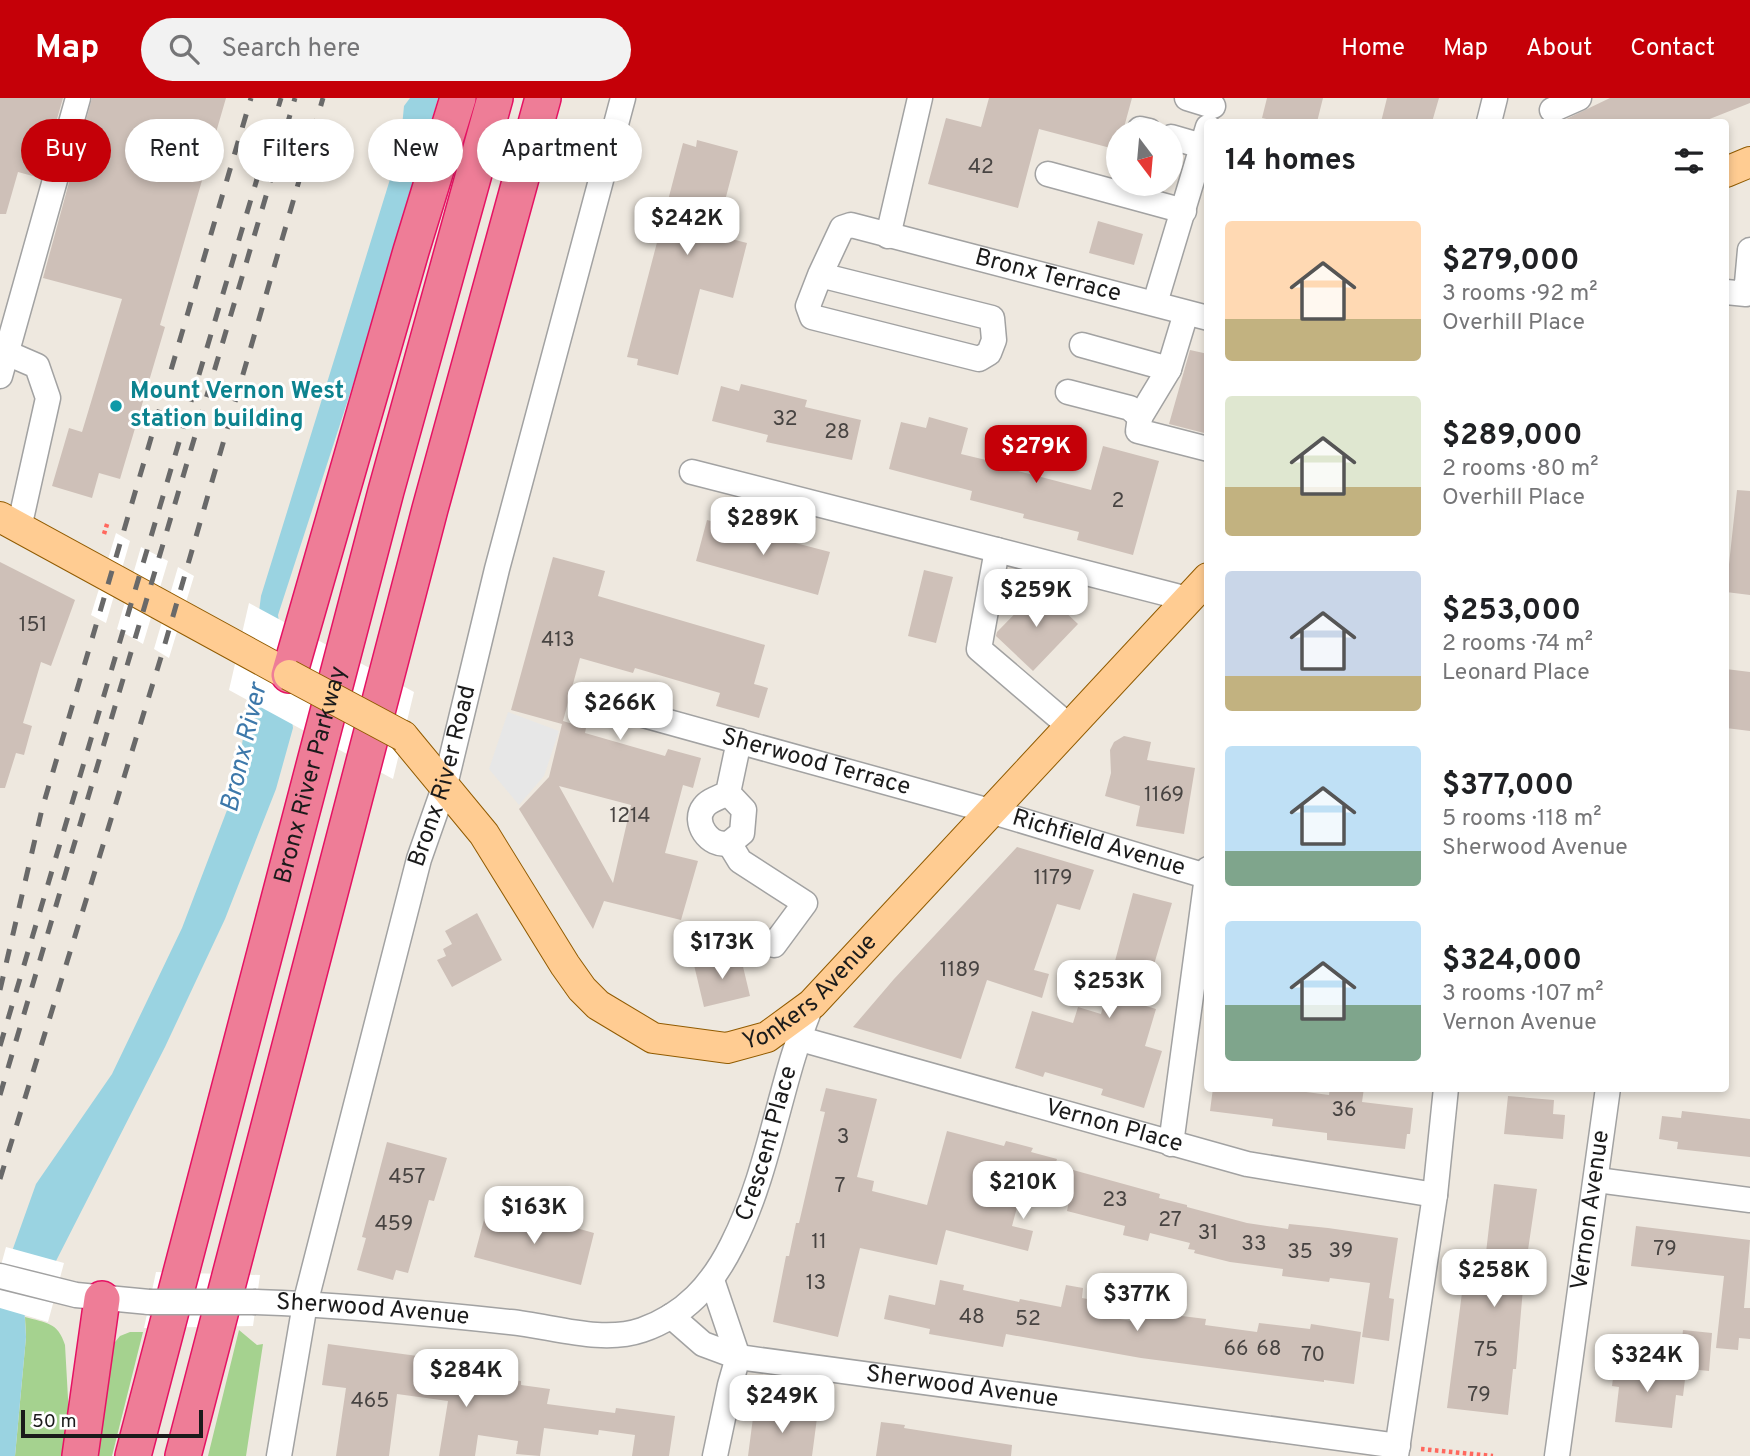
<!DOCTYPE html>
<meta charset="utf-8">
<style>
:root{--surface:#fff;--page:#f2f2f2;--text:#202124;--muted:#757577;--accent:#c50008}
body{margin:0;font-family:Overpass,sans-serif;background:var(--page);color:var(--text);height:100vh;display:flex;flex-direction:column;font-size:26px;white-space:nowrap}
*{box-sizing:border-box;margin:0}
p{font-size:23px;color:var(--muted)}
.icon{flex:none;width:38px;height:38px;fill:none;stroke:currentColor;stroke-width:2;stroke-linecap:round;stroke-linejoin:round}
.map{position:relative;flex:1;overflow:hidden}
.panel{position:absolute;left:1204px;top:21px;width:525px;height:973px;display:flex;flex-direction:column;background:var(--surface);border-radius:7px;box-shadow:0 4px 10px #0003}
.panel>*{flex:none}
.hud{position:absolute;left:21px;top:21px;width:665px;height:63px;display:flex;gap:14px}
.needle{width:46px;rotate:164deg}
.tools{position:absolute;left:1106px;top:21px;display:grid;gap:14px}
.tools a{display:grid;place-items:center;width:77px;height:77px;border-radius:50%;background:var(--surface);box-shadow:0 4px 10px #0003;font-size:35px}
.scale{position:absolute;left:21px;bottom:18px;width:182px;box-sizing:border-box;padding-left:7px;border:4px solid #1b1b1b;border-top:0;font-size:19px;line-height:24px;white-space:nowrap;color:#1b1b1b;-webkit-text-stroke:5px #fff;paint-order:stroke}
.price{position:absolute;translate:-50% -60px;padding:0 16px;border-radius:14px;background:#fff;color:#222;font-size:23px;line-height:46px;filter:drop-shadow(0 2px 4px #0008)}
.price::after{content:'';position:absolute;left:50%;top:42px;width:21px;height:16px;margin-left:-10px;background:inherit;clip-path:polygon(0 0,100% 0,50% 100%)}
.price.on{background:var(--accent);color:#fff}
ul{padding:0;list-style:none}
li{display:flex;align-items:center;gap:21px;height:175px;padding:0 21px}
li span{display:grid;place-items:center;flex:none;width:196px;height:140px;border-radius:7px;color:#555}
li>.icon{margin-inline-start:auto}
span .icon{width:84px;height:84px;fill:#fffc;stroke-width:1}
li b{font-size:30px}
h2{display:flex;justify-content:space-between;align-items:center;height:84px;padding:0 21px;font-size:30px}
.chip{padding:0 24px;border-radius:32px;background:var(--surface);box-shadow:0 4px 10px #0003;font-size:24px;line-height:63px}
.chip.on{background:var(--accent);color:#fff}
header{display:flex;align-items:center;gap:42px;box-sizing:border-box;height:98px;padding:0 35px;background:var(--accent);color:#fff}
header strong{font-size:33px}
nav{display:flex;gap:38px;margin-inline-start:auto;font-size:24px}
.search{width:490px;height:63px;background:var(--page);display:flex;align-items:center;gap:18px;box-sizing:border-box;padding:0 24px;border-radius:38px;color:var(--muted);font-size:26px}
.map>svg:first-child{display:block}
.forest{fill:#a5d28f}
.parking{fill:#e7e7e7}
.water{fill:#9ad3e1}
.pier{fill:#fff}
.building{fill:#cec0b8;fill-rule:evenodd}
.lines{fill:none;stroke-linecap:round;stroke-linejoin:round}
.minor-casing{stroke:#a2a2a2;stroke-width:27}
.major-casing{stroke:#915b00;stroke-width:32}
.highway-casing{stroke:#e51263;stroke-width:38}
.path{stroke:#ff685e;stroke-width:4.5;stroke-dasharray:3.5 3.5;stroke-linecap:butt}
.minor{stroke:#fff;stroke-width:24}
.major{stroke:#ffcc92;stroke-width:30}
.highway{stroke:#ee7d97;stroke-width:35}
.rail{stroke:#696969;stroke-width:5;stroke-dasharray:14 14;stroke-linecap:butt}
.minor-bridge-casing{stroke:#a2a2a2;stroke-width:27;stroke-linecap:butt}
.major-bridge-casing{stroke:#915b00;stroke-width:32;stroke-linecap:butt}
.minor-bridge{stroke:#fff;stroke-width:24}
.major-bridge{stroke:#ffcc92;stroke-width:30}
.culture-dot{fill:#0f9aa8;stroke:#fff;stroke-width:2.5}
.labels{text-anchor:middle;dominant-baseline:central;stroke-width:6;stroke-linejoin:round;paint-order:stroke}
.number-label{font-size:21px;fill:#484442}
.street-label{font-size:24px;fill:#1b1b1b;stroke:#fff}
.culture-label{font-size:24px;font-weight:bold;fill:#0d838f;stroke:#fff;text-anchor:start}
.water-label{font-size:26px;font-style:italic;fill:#3d78aa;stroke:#fff}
</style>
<header>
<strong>Map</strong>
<div class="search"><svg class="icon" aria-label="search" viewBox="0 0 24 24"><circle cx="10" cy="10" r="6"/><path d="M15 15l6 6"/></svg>Search here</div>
<nav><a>Home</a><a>Map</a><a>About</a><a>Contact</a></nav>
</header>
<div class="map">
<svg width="1750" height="1358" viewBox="0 0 1750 1358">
<rect width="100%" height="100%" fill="#eee8df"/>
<path class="forest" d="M25 1219C46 1225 58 1224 65 1247L69 1318 64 1358H15L26 1239Z
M239 1232 257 1247 263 1246 246 1358H208Z
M130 1234H143L112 1358H95L110 1250 120 1238Z"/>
<path class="parking" d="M508 614 559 633 544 678 519 707 489 671Z"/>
<path class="water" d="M410 0H438L385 188 278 517 293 630 276 691 225 821 165 949 56 1163 24 1206 26 1239 15 1358H0V1187L36 1086 112 976 182 830 237 686 261 498 400 49 404 8Z"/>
<path class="pier" d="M116 435 130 443 106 525 91 517Z
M141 449 168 463 143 546 117 531Z
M178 469 194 478 169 560 154 551Z
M249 505 414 594 393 681 229 592Z
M6 1149 64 1165 48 1224 0 1210V1171Z
M156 1174 260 1177 253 1228 144 1230Z"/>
<path class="building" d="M0 0H63L40 80 18 74 6 116H0Z
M92 0H226L160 227 165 229 120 381 99 375 92 400 52 388 69 330 82 334 122 201 43 180Z
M989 0H1132L1123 33H1118V52L1039 31 1018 110 928 86 946 20 981 29Z
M1267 0H1323L1317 24H1280L1262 20Z
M1387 0H1439L1432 24H1381Z
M1610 0H1750V5L1702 24H1560Z
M697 42 738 53 716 137 747 145 733 200 700 191 678 277 637 267 638 261 627 259 683 45 696 49Z
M1098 123 1143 136 1134 167 1089 155Z
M1190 252 1208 256V336L1169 326Z
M741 286 807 302 805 309 861 322 852 362 766 344 768 337 712 323 721 288 739 293Z
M929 319 968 330 961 356 1019 370 1018 373 1091 392 1103 348 1159 363 1133 457 1077 442 1079 434 1023 420 1024 416 970 402 972 393 889 371 901 324 926 330Z
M1737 392 1750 393V497L1726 494Z
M707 422 830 454 818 497 696 463Z
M553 459 605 473 598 498 765 547 754 586 768 590 759 620 716 608 720 595 635 570 633 575 580 560 563 623 586 630 585 635 665 658 668 651 701 660 693 690 683 687 665 755 698 763 681 822 604 803 593 831 519 711 549 679 562 626 511 612ZM559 688 631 707 613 785Z
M0 464 75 502 51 568 41 564 23 625 32 628 24 657 16 655 5 690H0Z
M924 472 953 479 936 545 908 538Z
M1040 490 1078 526 1033 573 996 538 997 534Z
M1726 571 1750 574V633L1726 630Z
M1124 638 1151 644 1147 662 1195 670 1184 736 1136 728 1140 708 1105 698 1111 675 1110 652 1114 644Z
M1017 749 1094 772 1080 812 1057 806 1034 872 1049 876 1042 900 987 882 961 961 853 929 894 881Z
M1133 795 1172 805 1153 870 1156 871 1146 908 1156 911 1145 948 1162 953 1144 1010 1101 997 1103 991 1045 974 1043 979 1015 970 1032 913 1073 925 1078 909 1101 916Z
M477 815 502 862 452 889 437 862 446 858 443 851 452 846 445 833Z
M740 856 750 898 704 909 694 867Z
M826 990 877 1001 857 1079 874 1083 872 1093 927 1107 947 1033 1004 1048 1006 1043 1033 1050 1031 1054 1057 1061 1055 1067 1160 1096 1159 1100 1187 1107V1109L1247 1125 1288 1131 1289 1126 1328 1130 1398 1140 1389 1200 1394 1201 1389 1243 1362 1239 1370 1185 1330 1180 1329 1184 1282 1178 1283 1171 1230 1164 1194 1155 1195 1152 1188 1151 1190 1145 1150 1135 1148 1143 1123 1137 1125 1128 1067 1113 1069 1103 1022 1091 1012 1128 1033 1133 1028 1153 946 1132 937 1167 860 1150 838 1239 773 1224 786 1158H789L796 1125H799L812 1069 825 1014 820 1013Z
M1213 990H1276L1329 997 1330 990H1364L1362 1004 1413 1010 1410 1036H1407L1405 1051 1327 1042V1035L1272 1028 1273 1021 1210 1013Z
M1508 998 1554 1002 1553 1016 1565 1017 1563 1041 1504 1036Z
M1682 1013 1750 1021V1059L1677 1051 1678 1044 1659 1041 1662 1018 1681 1020Z
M387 1044 447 1060 434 1103 429 1102 408 1175 396 1172 393 1182 357 1172 366 1140 362 1139Z
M1494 1086 1537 1091 1524 1179 1516 1271H1513L1508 1317 1447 1310 1463 1187 1482 1189Z
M488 1107 568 1131 569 1128 594 1135 581 1187 474 1159Z
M1636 1128 1750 1142 1744 1210H1750V1241L1739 1240 1738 1252 1716 1250 1724 1178 1631 1168Z
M1144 1180 1171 1185 1166 1216 1206 1221 1205 1227 1257 1234 1259 1225 1310 1231 1311 1226 1361 1234 1354 1286 1324 1282V1284L1141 1260 1006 1236 1003 1249 929 1236 930 1231 884 1221 889 1197 935 1207 940 1182 964 1187 963 1192 1019 1204 1020 1201 1061 1209 1066 1187 1083 1190 1082 1200 1093 1202 1090 1216 1138 1224Z
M1683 1232 1712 1235 1709 1273 1679 1270Z
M328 1246 440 1261 437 1283 496 1293 498 1280 521 1283V1287L550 1291 547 1306 615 1315 616 1310 675 1318 669 1358H632L635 1337 599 1332 598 1337 544 1330 540 1358 516 1356 518 1343 478 1337 475 1358H439L448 1303 397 1296 389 1358H336L346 1290 322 1287Z
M1615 1264 1686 1273 1683 1298 1676 1297 1672 1330 1615 1324 1619 1289 1612 1288Z
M754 1312 817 1320 812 1358H748Z
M881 1324 905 1327 904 1330 1012 1347 1011 1358H876Z"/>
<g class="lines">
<g class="minor-casing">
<g id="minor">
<path d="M1187 0 1213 8"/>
<path d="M1552 12 1579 0"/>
<path d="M1489 24 1495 0"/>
<path d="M1140 31 1149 33"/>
<path d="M1171 39 1202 48"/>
<path d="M1048 76 1184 113"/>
<path d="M888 138 920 0"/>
<path id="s1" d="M820 177 992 220 994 242 989 255 979 261 812 219 808 208 820 177 842 130 851 127 1208 220"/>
<path d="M1726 194 1746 196 1750 152"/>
<path d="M1155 205 1208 29"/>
<path d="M1082 247 1169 271"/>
<path d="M7 255 37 268 48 300 19 430"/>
<path d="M0 278 78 0"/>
<path d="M1068 294 1130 310 1140 319 1169 271 1186 215"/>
<path d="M1140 319 1138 333 1208 351"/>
<path d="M692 374 1188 501"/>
<path d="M997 452 979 551 1069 628"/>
<path id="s2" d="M600 605 990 713 1206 778"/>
<path d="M728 695C721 699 709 702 704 709 692 724 709 750 729 745 733 743 738 738 742 735L744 712 728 695 739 643"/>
<path d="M729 745 740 763 805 805 774 847"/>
<path id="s3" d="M797 940 1247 1066 1435 1097"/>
<path d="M1171 1046 1208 771"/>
<path d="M1597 1082 1750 1102"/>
<path d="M0 1178 76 1197 149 1204"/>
<path d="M712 1182 738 1259 730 1287 715 1358"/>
<path id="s4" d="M256 1204C341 1207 426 1215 510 1224 552 1228 601 1246 642 1232 685 1217 712 1187 732 1147 771 1071 779 984 812 906"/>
<path id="s5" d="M671 1218 703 1246 738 1259 1398 1348"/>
<path id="s6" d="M279 1358 305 1206 419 761 445 687 497 471 623 0"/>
<path d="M1396 1358 1435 1097 1446 990"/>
<path id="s7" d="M1557 1358 1608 990"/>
</g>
</g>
<g class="major-casing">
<g id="major">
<path d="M1726 74 1750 64"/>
<path d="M0 419 289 577"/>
<path id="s8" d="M403 638 484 736 565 867 582 891 598 907 653 940 727 950 767 939 812 906 1208 480"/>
</g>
</g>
<g class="highway-casing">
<g id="highway">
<path d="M289 577 411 153 458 0"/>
<path d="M80 1358 102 1201"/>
<path id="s9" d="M133 1358 386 393 495 0"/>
<path d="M183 1358 430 411 543 0"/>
</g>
</g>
<path class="path" d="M104 436 108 423
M1421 1351 1493 1358"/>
<use href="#minor" class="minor"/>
<use href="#major" class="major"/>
<use href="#highway" class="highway"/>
<path class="rail" d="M0 892 42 711 251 0
M0 948 281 0
M0 997 295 0
M0 1081 162 556 323 0"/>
<g class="minor-bridge-casing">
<path id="minor-bridge" d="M149 1204H256"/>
</g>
<g class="major-bridge-casing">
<path id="major-bridge" d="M289 577 403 638"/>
</g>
<use href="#minor-bridge" class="minor-bridge"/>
<use href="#major-bridge" class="major-bridge"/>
</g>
<circle class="culture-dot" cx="116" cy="308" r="7"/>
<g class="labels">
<g class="number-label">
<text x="981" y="69">42</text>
<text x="785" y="321">32</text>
<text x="837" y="334">28</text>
<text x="1118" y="403">2</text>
<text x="33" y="527">151</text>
<text x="558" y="542">413</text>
<text x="1164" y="697">1169</text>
<text x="630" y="718">1214</text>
<text x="1053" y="780">1179</text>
<text x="960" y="872">1189</text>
<text x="1344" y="1012">36</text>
<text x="843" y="1039">3</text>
<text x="407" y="1079">457</text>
<text x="840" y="1088">7</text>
<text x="1115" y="1102">23</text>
<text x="1170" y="1122">27</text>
<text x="394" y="1126">459</text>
<text x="1208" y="1135">31</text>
<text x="819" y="1144">11</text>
<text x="1254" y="1146">33</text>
<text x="1665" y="1151">79</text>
<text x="1341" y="1153">39</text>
<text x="1300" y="1154">35</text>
<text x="816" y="1185">13</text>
<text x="972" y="1219">48</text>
<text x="1028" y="1221">52</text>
<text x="1236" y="1251">66</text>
<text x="1269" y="1251">68</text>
<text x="1486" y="1252">75</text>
<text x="1313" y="1257">70</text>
<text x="1479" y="1297">79</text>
<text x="370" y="1303">465</text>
</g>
<g class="street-label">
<text stroke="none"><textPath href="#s1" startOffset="707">Bronx Terrace</textPath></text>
<text stroke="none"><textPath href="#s2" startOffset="224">Sherwood Terrace</textPath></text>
<text stroke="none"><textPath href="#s6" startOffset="700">Bronx River Road</textPath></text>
<text stroke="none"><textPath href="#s9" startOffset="704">Bronx River Parkway</textPath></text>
<text stroke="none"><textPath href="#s2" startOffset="518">Richfield Avenue</textPath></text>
<text stroke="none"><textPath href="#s8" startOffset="574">Yonkers Avenue</textPath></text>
<text stroke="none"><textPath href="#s3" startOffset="329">Vernon Place</textPath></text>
<text stroke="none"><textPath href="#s4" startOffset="623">Crescent Place</textPath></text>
<text stroke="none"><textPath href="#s7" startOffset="248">Vernon Avenue</textPath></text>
<text stroke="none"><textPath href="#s4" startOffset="117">Sherwood Avenue</textPath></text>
<text stroke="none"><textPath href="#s5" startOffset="306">Sherwood Avenue</textPath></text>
</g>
<g class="culture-label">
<text x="130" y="294">Mount Vernon West<tspan x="130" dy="28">station building</tspan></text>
</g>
<g class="water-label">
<text transform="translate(245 650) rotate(-77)">Bronx River</text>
</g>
</g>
</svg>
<div class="tools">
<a><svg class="needle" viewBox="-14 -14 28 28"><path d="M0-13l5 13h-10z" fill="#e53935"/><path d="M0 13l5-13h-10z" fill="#757577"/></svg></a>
</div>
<div class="scale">50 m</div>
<b class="price" style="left:687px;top:159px">$242K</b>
<b class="price on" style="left:1036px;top:387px">$279K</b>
<b class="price" style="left:763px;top:459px">$289K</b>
<b class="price" style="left:1036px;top:531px">$259K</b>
<b class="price" style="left:620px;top:644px">$266K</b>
<b class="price" style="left:722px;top:883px">$173K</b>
<b class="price" style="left:1109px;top:922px">$253K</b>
<b class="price" style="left:1023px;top:1123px">$210K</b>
<b class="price" style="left:534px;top:1148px">$163K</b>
<b class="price" style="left:1494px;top:1211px">$258K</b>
<b class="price" style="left:1137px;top:1235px">$377K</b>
<b class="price" style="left:1647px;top:1296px">$324K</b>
<b class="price" style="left:466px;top:1311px">$284K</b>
<b class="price" style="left:782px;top:1337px">$249K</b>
<div class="hud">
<a class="chip on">Buy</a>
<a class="chip">Rent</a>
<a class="chip">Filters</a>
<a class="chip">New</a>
<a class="chip">Apartment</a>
</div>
<section class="panel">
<h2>14 homes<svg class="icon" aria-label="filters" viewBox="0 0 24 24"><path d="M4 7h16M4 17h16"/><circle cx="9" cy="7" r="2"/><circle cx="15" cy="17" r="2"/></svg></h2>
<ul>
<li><span style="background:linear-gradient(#ffd9b3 70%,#c2b280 0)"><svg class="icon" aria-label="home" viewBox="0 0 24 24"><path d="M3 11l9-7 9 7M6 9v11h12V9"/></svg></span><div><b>$279,000</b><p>3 rooms · 92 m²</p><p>Overhill Place</p></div></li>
<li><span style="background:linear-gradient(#dfe7d0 65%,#c2b280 0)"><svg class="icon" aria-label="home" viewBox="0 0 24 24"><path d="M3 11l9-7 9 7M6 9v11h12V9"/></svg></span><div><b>$289,000</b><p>2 rooms · 80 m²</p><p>Overhill Place</p></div></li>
<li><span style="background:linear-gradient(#c9d6e8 75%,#c2b280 0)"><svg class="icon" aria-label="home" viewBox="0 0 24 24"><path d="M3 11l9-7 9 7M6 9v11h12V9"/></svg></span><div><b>$253,000</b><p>2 rooms · 74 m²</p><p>Leonard Place</p></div></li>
<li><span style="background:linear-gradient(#bfe0f5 75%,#7fa58c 0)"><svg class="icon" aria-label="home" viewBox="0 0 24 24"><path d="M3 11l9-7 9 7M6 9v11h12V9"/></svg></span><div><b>$377,000</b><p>5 rooms · 118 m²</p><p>Sherwood Avenue</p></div></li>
<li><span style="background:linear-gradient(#bfe0f5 60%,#7fa58c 0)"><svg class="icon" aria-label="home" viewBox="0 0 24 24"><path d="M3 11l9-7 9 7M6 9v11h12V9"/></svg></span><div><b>$324,000</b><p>3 rooms · 107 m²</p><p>Vernon Avenue</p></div></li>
</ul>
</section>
</div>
